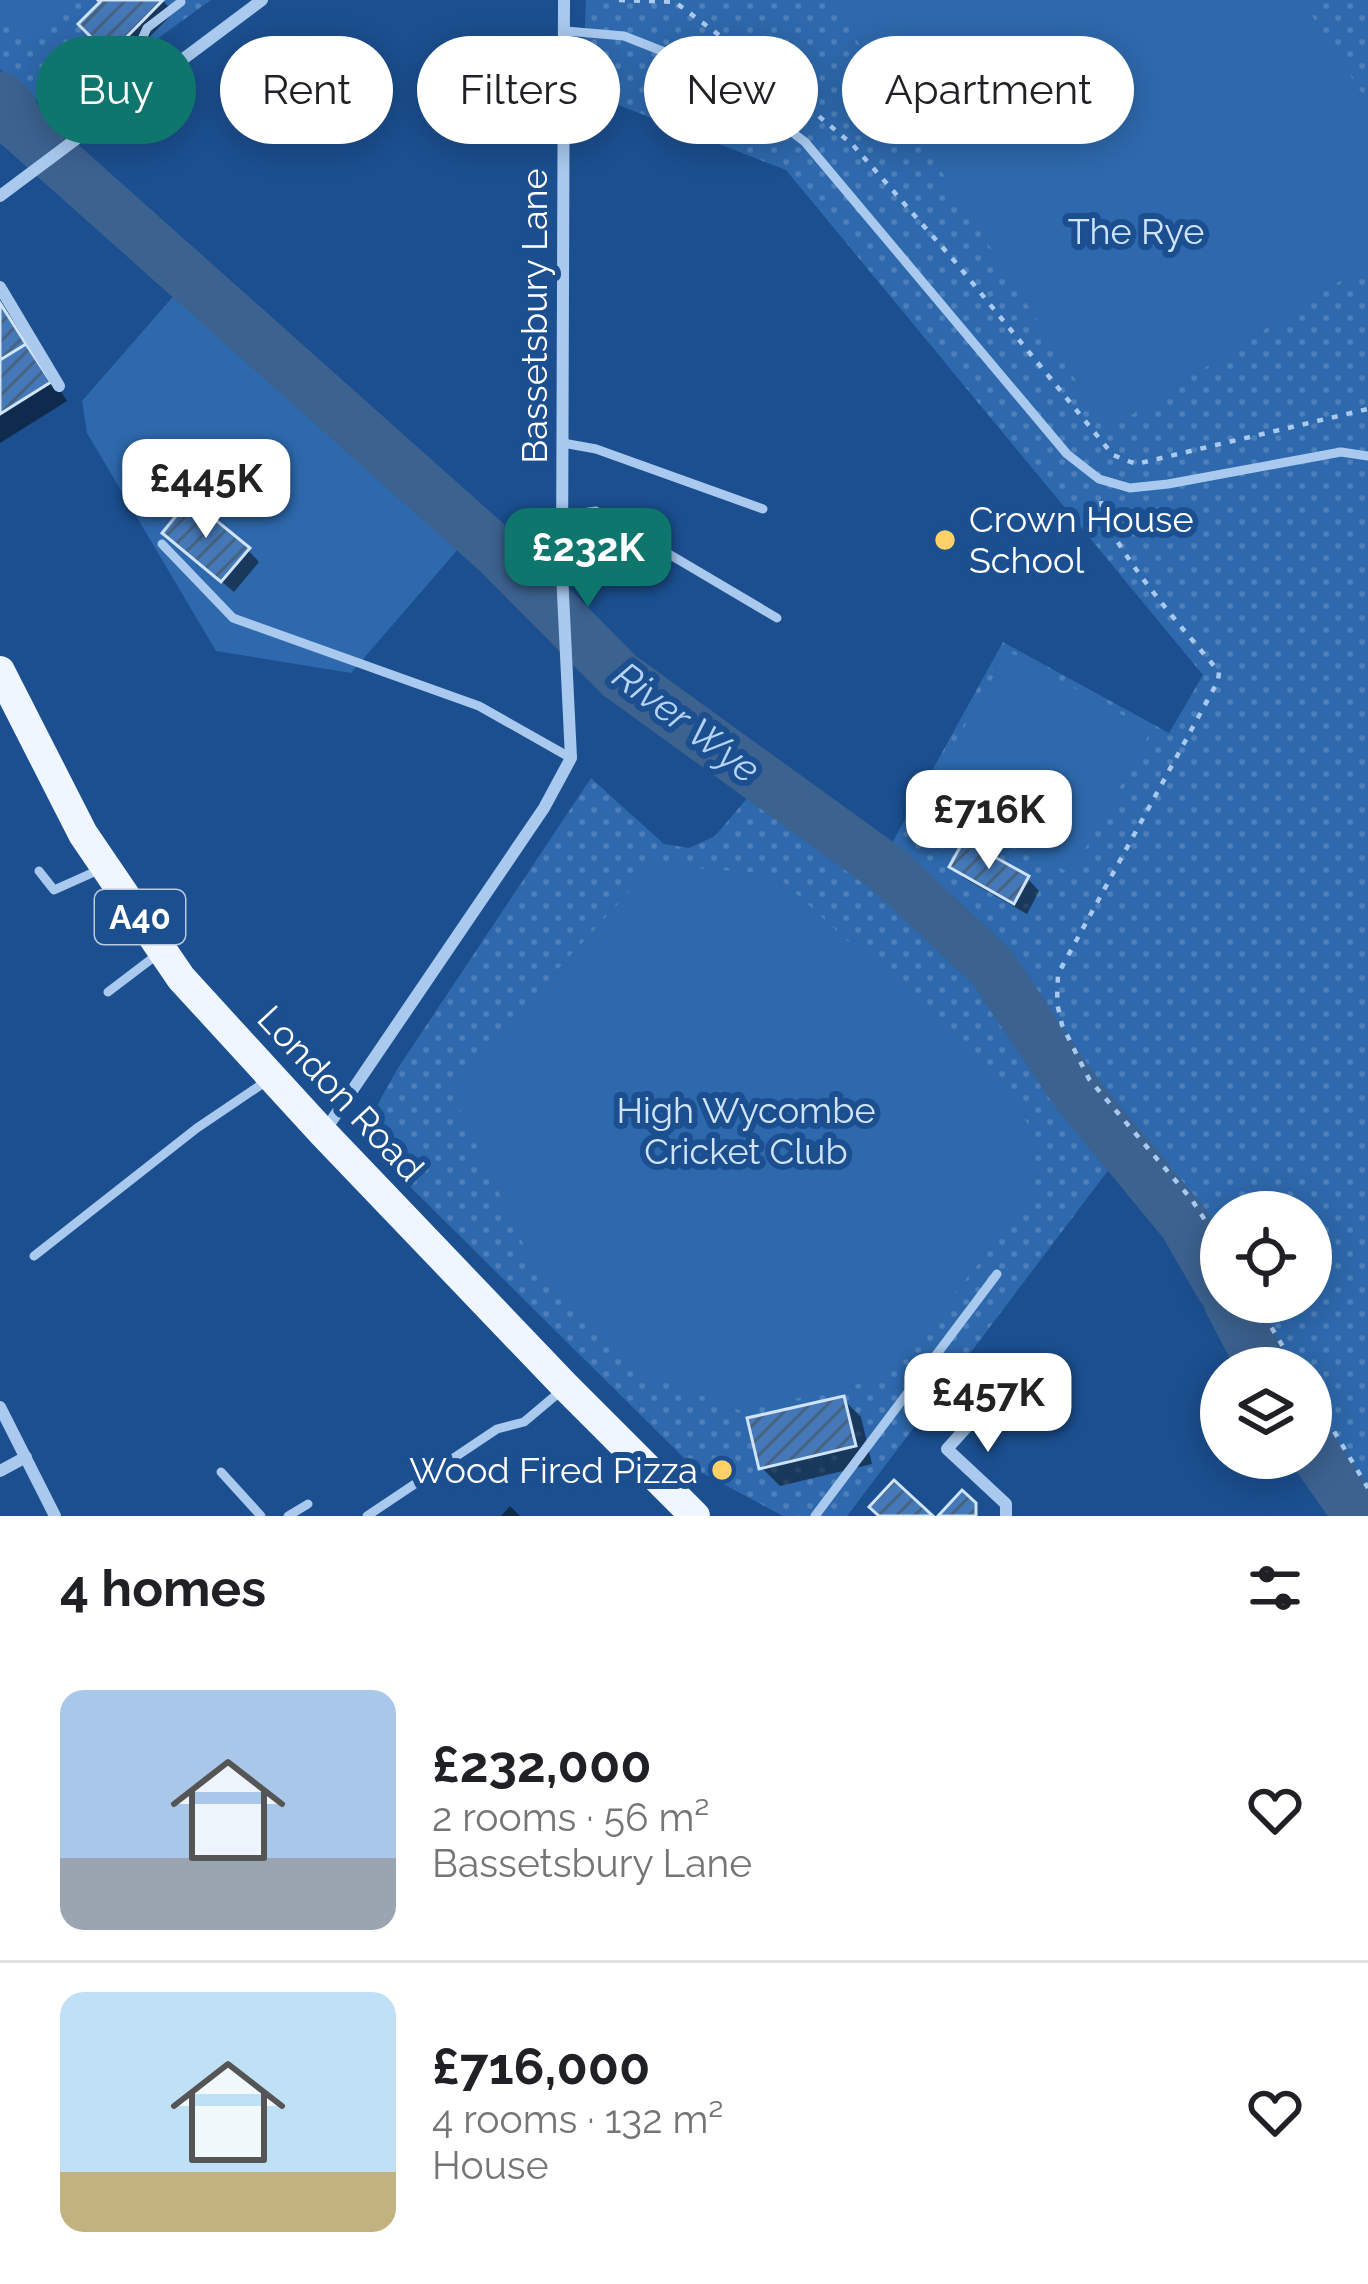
<!DOCTYPE html>
<meta charset="utf-8">
<style>
:root{--surface:#fff;--page:#f2f2f2;--text:#202124;--muted:#757577;--line:#e0e0e0;--accent:#0f766e}
body{margin:0;font-family:Raleway,sans-serif;background:var(--page);color:var(--text);height:100vh;display:flex;flex-direction:column;font-size:45px;white-space:nowrap}
*{box-sizing:border-box;margin:0}
p{font-size:39px;color:var(--muted)}
.icon{flex:none;width:66px;height:66px;fill:none;stroke:currentColor;stroke-width:2;stroke-linecap:round;stroke-linejoin:round}
.map{position:relative;height:1516px;overflow:hidden}
.sheet{display:flex;flex-direction:column;background:var(--surface);flex:1}
.sheet>*{flex:none}
.top-card{position:absolute;left:36px;top:36px;width:1296px;height:108px;display:flex;gap:24px}
.controls{position:absolute;left:1200px;top:1191px;display:grid;gap:24px}
.controls a{display:grid;place-items:center;width:132px;height:132px;border-radius:50%;background:var(--surface);box-shadow:0 6px 30px #0003;font-size:60px}
.price{position:absolute;translate:-50% -102px;padding:0 27px;border-radius:24px;background:#fff;color:#222;font-size:39px;line-height:78px;filter:drop-shadow(0 3px 6px #0008)}
.price::after{content:'';position:absolute;left:50%;top:72px;width:36px;height:27px;margin-left:-18px;background:inherit;clip-path:polygon(0 0,100% 0,50% 100%)}
.price.selected{background:var(--accent);color:#fff}
ul{padding:0;list-style:none}
li{display:flex;align-items:center;gap:36px;height:300px;padding:0 60px}
li+li{border-top:3px solid var(--line)}
li span{display:grid;place-items:center;flex:none;width:336px;height:240px;border-radius:24px;color:#555}
li>.icon{margin-inline-start:auto}
span .icon{width:144px;height:144px;fill:#fffc;stroke-width:1}
li b{font-size:51px}
h2{display:flex;justify-content:space-between;align-items:center;height:144px;padding:0 60px;font-size:51px}
.pill{padding:0 42px;border-radius:54px;background:var(--surface);box-shadow:0 6px 30px #0003;font-size:42px;line-height:108px}
.pill.selected{background:var(--accent);color:#fff}
.map>svg:first-child{display:block}
.park{fill:url(#park-dots)}
.pitch{fill:#2e69ad}
.shadow{fill:#0007}
.lines{fill:none;stroke-linecap:round;stroke-linejoin:round}
.river{stroke:#3c6290;stroke-width:51}
.building{fill:url(#building-hatch);stroke:#cfe3fa;stroke-width:3}
.path{stroke:#a9c9ee;stroke-width:4.5;stroke-dasharray:6 9;stroke-linecap:butt}
.service{stroke:#a9c9ee;stroke-width:9}
.minor{stroke:#a9c9ee;stroke-width:12}
.primary{stroke:#f0f6ff;stroke-width:30}
.poi-dot{fill:#ffd166;stroke:#1b4f8f;stroke-width:4.5}
.labels{text-anchor:middle;dominant-baseline:central;stroke-width:12;stroke-linejoin:round;paint-order:stroke}
.shield{fill:#1b4f8f;stroke:#bbcadd;stroke-width:3}
.shield-label{font-size:33px;font-weight:bold;fill:#fff}
.park-label{font-size:36px;fill:#cfe3fa;stroke:#1b4f8f}
.street-label{font-size:36px;fill:#fff;stroke:#1b4f8f}
.poi-label{font-size:36px;fill:#fff;stroke:#1b4f8f;text-anchor:start}
.water-label{font-size:39px;font-style:italic;fill:#b5d3f5;stroke:#1b4f8f}
</style>
<div class="map">
<svg width="1368" height="1516" viewBox="0 0 1368 1516">
<defs>
<pattern id="park-dots" width="8" height="8" patternUnits="userSpaceOnUse" patternTransform="scale(3)"><rect width="8" height="8" fill="#2e69ad"/><path d="M2 2h.1M6 6h.1" fill="none" stroke="#4d80b9" stroke-width="1.8" stroke-linecap="round"/></pattern>
<pattern id="building-hatch" width="6" height="6" patternUnits="userSpaceOnUse" patternTransform="scale(3)"><rect width="6" height="6" fill="#4478b7"/><path d="M-1 1l2-2M0 6l6-6M5 7l2-2" fill="none" stroke="#486282"/></pattern>
</defs>
<rect width="100%" height="100%" fill="#1b4f8f"/>
<path class="park" d="M0 0H211L150 44 128 45 119 68 55 116 0 69Z
M586 0H1368V1507C1358 1486 1354 1485 1339 1469 1309 1435 1311 1410 1311 1368H1279L1239 1302H1311V1212H1221V1266L1177 1193 1098 1102 1054 1030 972 923 886 854 1003 642 1169 733 1203 675 786 170 595 96 583 75Z
M591 778 664 844 689 848 715 836 749 796 837 859 877 883 931 926 975 973 998 1006 1024 1054 1029 1053 1113 1164 847 1516H783L695 1469 373 1150C366 1117 381 1100 396 1071Z"/>
<path class="pitch" d="M0 0H73L29 46 0 18Z
M831 0H1302L1368 103V263L1108 430Z
M177 292 466 540 351 673 216 651 87 433 82 401Z
M1008 651 1151 731 1071 874 927 793Z
M654 865 775 874 1011 1092 1036 1140 1033 1197 885 1378 741 1411 652 1376 531 1260 449 1087Z"/>
<path class="shadow" d="M102 0H162L174 12 123 64 82 24Z
M0 303 10 313 67 401 0 443Z
M177 544 248 550 259 562 234 592Z
M965 844 1028 879 1039 891 1027 914 964 878 952 867Z
M843 1399 861 1417 872 1464 780 1486 762 1468Z
M510 1506 520 1516H501Z"/>
<g class="lines">
<path class="river" d="M0 97 10 106 19 126 498 553 620 676 887 869 991 966 1075 1091 1184 1223 1221 1287
M1229 1302 1264 1368
M1311 1448 1359 1516"/>
</g>
<path class="building" d="M98 0H163L109 55 78 24 100 2Z
M0 303 26 344 0 360Z
M26 344 51 382 0 414V360Z
M190 499 250 548 221 582 162 533Z
M964 840 1029 876 1014 904 949 867Z
M844 1396 856 1446 759 1469 747 1418Z
M894 1480 933 1516H879L869 1507Z
M962 1490 976 1503V1516H938Z"/>
<g class="lines">
<path class="path" d="M619 0 675 2 751 59 853 145 957 264 1113 455 1136 464 1368 409
M1101 501C1104 542 1190 636 1219 672L1218 681 1058 974 1057 1003 1062 1025 1089 1079 1192 1200 1221 1245
M1256 1302 1296 1368
M1311 1393 1368 1488"/>
<path class="service" d="M566 31 624 36 685 60 739 92 805 142 1067 454 1099 479 1130 488 1168 484 1341 452 1368 456
M153 81 134 57 147 28 181 2
M563 443 596 449 763 509
M562 516 596 511 777 618
M162 544 233 618 479 706 571 758
M39 871 54 890 101 869
M108 992 158 954
M34 1256 197 1128 268 1080
M221 1472 261 1516
M288 1516 308 1504
M367 1516 497 1429 524 1422 562 1390
M815 1516 997 1274"/>
<path class="minor" d="M0 196 262 0
M0 287 59 386
M324 1132 544 808 571 758 562 573 564 0
M0 1407 55 1516
M0 1471 26 1457
M1006 1516V1504L947 1449 1008 1381"/>
<path class="primary" d="M0 671 83 834 181 978 323 1133 566 1387 695 1516"/>
</g>
<g class="poi-dot">
<circle cx="945" cy="540" r="12"/>
<circle cx="722" cy="1470" r="12"/>
</g>
<g class="labels">
<rect class="shield" x="95" y="890" width="90" height="54" rx="9"/>
<g class="shield-label">
<text x="140" y="917">A40</text>
</g>
<g class="park-label">
<text x="1136" y="231">The Rye</text>
<text x="746" y="1110">High Wycombe<tspan x="746" dy="41">Cricket Club</tspan></text>
</g>
<g class="street-label">
<text transform="translate(534 316) rotate(-90)">Bassetsbury Lane</text>
<text transform="translate(341 1093) rotate(47)">London Road</text>
</g>
<g class="poi-label">
<text x="969" y="519">Crown House<tspan x="969" dy="41">School</tspan></text>
<text x="698" y="1470" text-anchor="end">Wood Fired Pizza</text>
</g>
<g class="water-label">
<text transform="translate(687 722) rotate(37)">River Wye</text>
</g>
</g>
</svg>
<div class="controls">
<a><svg class="icon" aria-label="locate" viewBox="0 0 24 24"><circle cx="12" cy="12" r="6"/><path d="M12 2v4M12 18v4M2 12h4M18 12h4"/></svg></a>
<a><svg class="icon" aria-label="layers" viewBox="0 0 24 24"><path d="M12 4l9 5-9 5-9-5zM3 14l9 5 9-5"/></svg></a>
</div>
<b class="price" style="left:206px;top:541px">£445K</b>
<b class="price selected" style="left:588px;top:610px">£232K</b>
<b class="price" style="left:989px;top:872px">£716K</b>
<b class="price" style="left:988px;top:1455px">£457K</b>
<div class="top-card">
<a class="pill selected">Buy</a>
<a class="pill">Rent</a>
<a class="pill">Filters</a>
<a class="pill">New</a>
<a class="pill">Apartment</a>
</div>
</div>
<section class="sheet">
<h2>4 homes<svg class="icon" aria-label="filters" viewBox="0 0 24 24"><path d="M4 7h16M4 17h16"/><circle cx="9" cy="7" r="2"/><circle cx="15" cy="17" r="2"/></svg></h2>
<ul>
<li><span style="background:linear-gradient(#a9c7e8 70%,#9aa5b1 0)"><svg class="icon" aria-label="home" viewBox="0 0 24 24"><path d="M3 11l9-7 9 7M6 9v11h12V9"/></svg></span><div><b>£232,000</b><p>2 rooms · 56 m²</p><p>Bassetsbury Lane</p></div><svg class="icon" aria-label="heart" viewBox="0 0 24 24"><path d="M12 20l-8-8c-3-5 5-10 8-4 3-6 11-1 8 4z"/></svg></li>
<li><span style="background:linear-gradient(#bfe0f5 75%,#c2b280 0)"><svg class="icon" aria-label="home" viewBox="0 0 24 24"><path d="M3 11l9-7 9 7M6 9v11h12V9"/></svg></span><div><b>£716,000</b><p>4 rooms · 132 m²</p><p>House</p></div><svg class="icon" aria-label="heart" viewBox="0 0 24 24"><path d="M12 20l-8-8c-3-5 5-10 8-4 3-6 11-1 8 4z"/></svg></li>
</ul>
</section>
